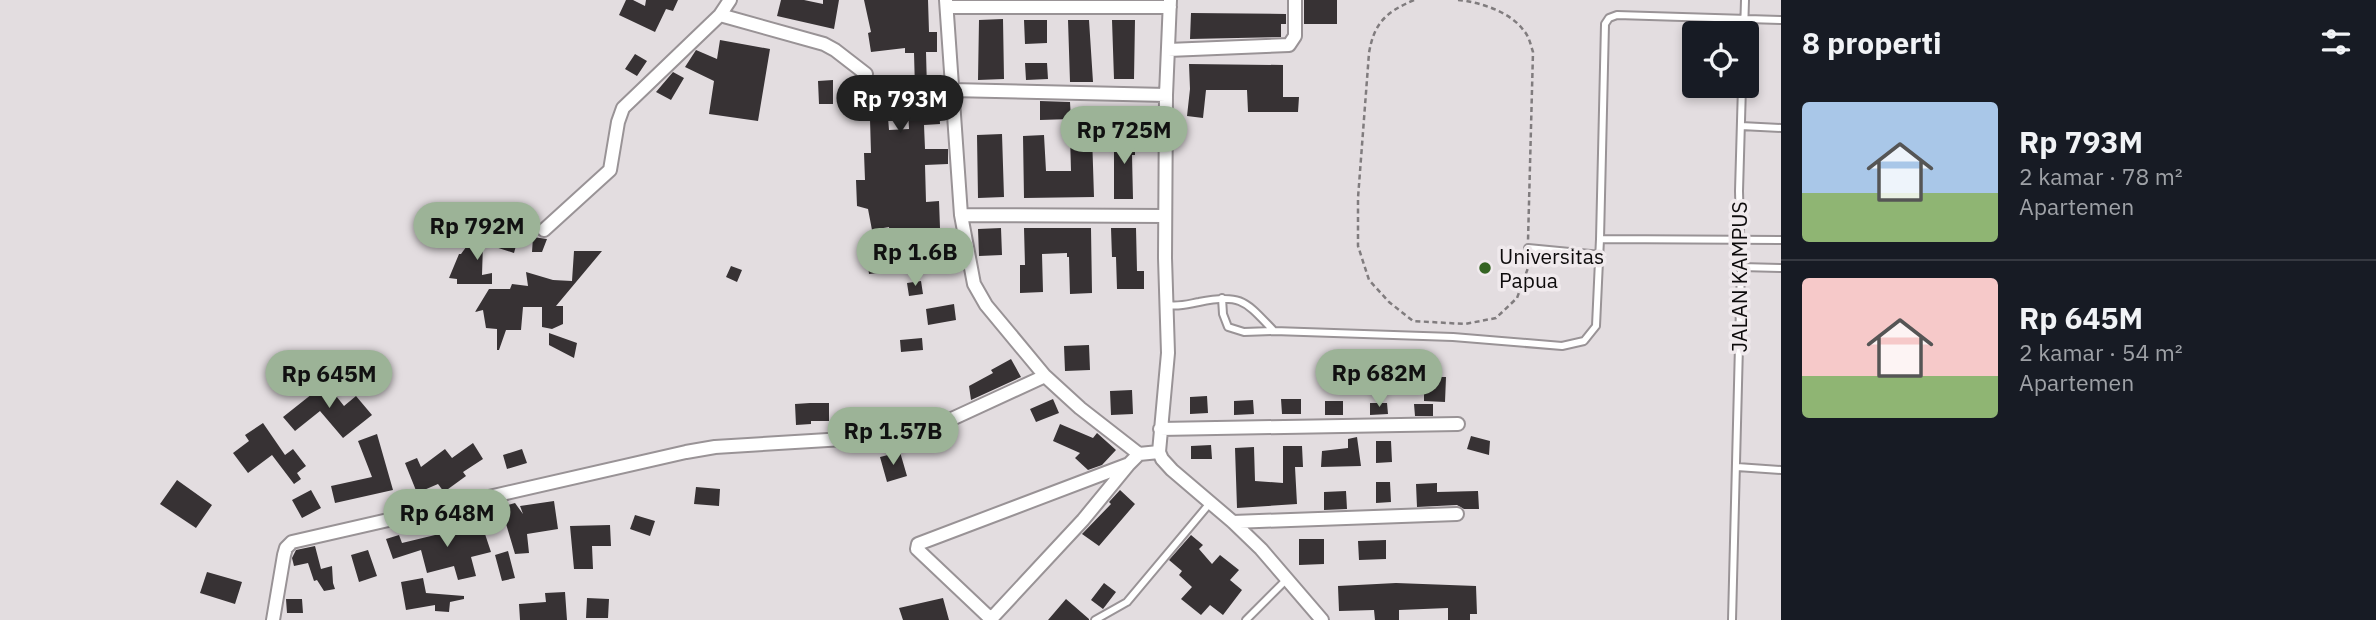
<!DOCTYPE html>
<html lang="id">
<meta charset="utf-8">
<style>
:root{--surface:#171b24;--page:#242831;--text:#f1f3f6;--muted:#9ea1a6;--line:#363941;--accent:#9cb397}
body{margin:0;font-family:"IBM Plex Sans",sans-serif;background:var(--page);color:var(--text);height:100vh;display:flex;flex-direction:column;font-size:26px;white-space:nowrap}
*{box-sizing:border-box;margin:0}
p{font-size:23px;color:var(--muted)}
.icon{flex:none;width:38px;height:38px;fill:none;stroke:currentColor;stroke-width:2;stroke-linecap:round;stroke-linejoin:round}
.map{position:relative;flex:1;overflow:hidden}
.details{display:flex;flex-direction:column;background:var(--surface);width:595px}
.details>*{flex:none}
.fabs{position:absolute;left:1682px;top:21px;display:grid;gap:14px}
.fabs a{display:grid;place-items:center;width:77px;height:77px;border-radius:7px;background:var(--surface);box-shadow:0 4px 10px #0003;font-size:35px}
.price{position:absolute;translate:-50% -60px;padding:0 16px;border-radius:24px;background:var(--accent);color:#111;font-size:23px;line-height:46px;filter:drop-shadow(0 2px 4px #0008)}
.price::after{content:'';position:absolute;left:50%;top:42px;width:21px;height:16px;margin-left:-10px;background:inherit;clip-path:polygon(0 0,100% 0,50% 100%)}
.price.selected{background:#222;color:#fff}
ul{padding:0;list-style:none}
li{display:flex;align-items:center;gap:21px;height:175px;padding:0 21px}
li+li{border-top:2px solid var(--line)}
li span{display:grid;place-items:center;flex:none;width:196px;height:140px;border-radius:7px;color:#555}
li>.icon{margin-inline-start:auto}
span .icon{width:84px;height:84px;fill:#fffc;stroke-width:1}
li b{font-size:30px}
h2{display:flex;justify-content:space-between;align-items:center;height:84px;padding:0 21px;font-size:30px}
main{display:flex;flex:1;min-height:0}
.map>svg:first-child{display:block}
.building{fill:#373234}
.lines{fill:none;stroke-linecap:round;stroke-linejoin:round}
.lane-casing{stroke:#999396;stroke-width:10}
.street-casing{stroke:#999396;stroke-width:16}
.path{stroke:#807c7e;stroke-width:2.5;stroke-dasharray:5 3.5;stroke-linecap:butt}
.lane{stroke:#fff;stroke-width:6}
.street{stroke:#fff;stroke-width:12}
.poi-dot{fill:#356423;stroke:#f0eaed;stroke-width:2.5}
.labels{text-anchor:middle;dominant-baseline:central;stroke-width:7;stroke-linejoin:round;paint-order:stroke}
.poi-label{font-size:21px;fill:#0d0b0c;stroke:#f0eaed;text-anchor:start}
.street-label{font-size:21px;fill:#0d0b0c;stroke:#f0eaed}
</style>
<main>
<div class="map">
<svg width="1781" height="620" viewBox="0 0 1781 620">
<rect width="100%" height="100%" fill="#e3dde0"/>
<path class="building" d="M626 0H633L645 6 646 0H678L673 11 666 9 655 32 619 15Z
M781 0H804L823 4V0H839L834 29 777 16Z
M864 0H928L929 32H937V52H926L927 89 938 88 940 124 924 125 925 149H948V164L925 165 926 202 939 201 940 228 900 229 904 270 869 274 866 250 890 248 889 227 872 230 868 209 857 206 856 180H865L864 153H871L870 119H867L865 95 886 93 889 130 909 129 907 90 915 89 914 53H905V48L871 52 868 33 871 32Z
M1304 0H1337V24H1304Z
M1191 13 1286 14V24H1281V37L1190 39Z
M1003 19 1004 79 978 80 979 20Z
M1024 20H1047V43L1025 44Z
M1068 20H1089L1093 82H1070Z
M1112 20H1135L1134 79H1114Z
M720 40 770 49 758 121 709 114 714 81 685 67 696 50 717 59Z
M635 54 647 61 637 76 625 69Z
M1025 63H1047L1048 79 1026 80Z
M1189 64 1283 65V97H1299L1298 112H1248L1247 90H1206L1203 118 1187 116 1190 89Z
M673 72 684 78 671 100 656 92Z
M833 80V104H819L818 81Z
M1040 101 1070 102 1071 119 1040 120Z
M1002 134 1004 197 978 198 977 135Z
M1114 134H1135V155H1132L1133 199H1114Z
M1044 135 1046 171H1071L1070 135H1092L1094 197 1024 198 1023 136Z
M1001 228 1002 255 979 256 978 229Z
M1024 228H1091L1092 293 1070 294 1069 257H1067V253L1042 254 1043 292 1020 293V265H1025Z
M1111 228H1136L1137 271H1144V289H1117L1116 257H1112Z
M533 237 547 239 542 252H532Z
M479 238 517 242 514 253 483 243 482 275 492 273V284H457V279L449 278 459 254H461L472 239 478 241Z
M574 251H602L556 306H563V324L552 329 542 327V307H523L521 330H506L499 350H497V329L486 328 483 310 475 312 489 289H510L512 284 528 286 526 272 553 280 572 281Z
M731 266 742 270 737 282 726 277Z
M921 281 923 294 909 296 907 283Z
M954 304 956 320 928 325 926 309Z
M549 333 577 343 574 358 549 345Z
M922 338 923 350 901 352 900 340Z
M1089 345 1090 370 1065 371 1064 346Z
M1011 359 1021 377 971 400 969 386 993 373 991 370Z
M1424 377H1446L1445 402 1424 401Z
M322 378 344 406 356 396 372 415 343 438 320 411 295 431 283 417 312 394 308 389Z
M1132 390 1133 414 1111 415 1110 391Z
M1207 396 1208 413 1190 414V397Z
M1053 399 1059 413 1036 422 1030 409Z
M1281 399H1301V414H1282Z
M1253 400 1254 414 1234 415V401Z
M1325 401H1343V415H1325Z
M810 403H829V421H811V424L796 425 795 404Z
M1370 403H1387L1388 414 1370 415Z
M1414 404H1433V416H1415Z
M263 423 285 455 293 449 306 466 297 473 301 479 294 484 272 455 248 473 233 453 249 441 245 435Z
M1060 424 1093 438 1097 433 1116 450 1102 465 1088 470 1075 458 1080 453 1053 441Z
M377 434 393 490 335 503 331 486 372 477 358 441Z
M1471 436 1490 441 1489 455 1467 449Z
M1357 437 1361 466 1321 467 1322 451 1348 448V439Z
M1376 441H1391L1392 462 1376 463Z
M473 443 483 459 463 472 466 476 444 492 438 484 417 493 405 463 417 458 421 467 445 449 452 458Z
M1211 445 1212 459H1191V446Z
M1283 446H1302L1303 467H1295L1297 504 1237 508 1235 448 1254 447 1255 481 1283 483Z
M522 449 527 463 507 469 503 455Z
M900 452 907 476 887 482 880 457Z
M177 480 212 505 196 528 160 504Z
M1376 482H1390L1391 502 1376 503Z
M1437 483V492L1478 491 1479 509H1464L1457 505 1417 507 1416 484Z
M696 487 720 489 719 506 694 504Z
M311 490 321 508 302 518 292 500Z
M1120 490 1135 504 1099 546 1082 534 1111 504 1109 502Z
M1346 491 1347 509 1324 510V492Z
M554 501 558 529 527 534 529 553 515 554 501 507 515 503 523 514 520 506Z
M635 515 655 521 650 536 630 529Z
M480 519 491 552 471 557 476 576 458 580 454 566 427 573 421 550 393 559 386 539 399 535 402 543 464 528 463 524Z
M610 525 611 546H592L593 569H574L570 526Z
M1191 535 1203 545 1199 549 1212 564 1220 555 1239 570 1230 580 1242 590 1223 615 1210 605 1201 615 1181 599 1192 587 1179 575 1182 571 1169 560Z
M1299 539H1324V564L1299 565Z
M1386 540V559L1359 560 1358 541Z
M315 546 321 569 332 566 333 583 335 589 324 591 317 580 314 581 308 563 294 566 292 558 296 550Z
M368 550 377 576 359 582 351 555Z
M508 551 515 578 502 581 495 555Z
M207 572 242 582 235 604 200 593Z
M423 578 426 593 464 596V599L450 602 449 612 435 611V605L406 610 401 582Z
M1104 583 1116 592 1103 609 1091 600Z
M1396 583 1476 586 1477 614H1470V620H1448V608L1399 610V620H1375L1374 610 1339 611 1338 586Z
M565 592 567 620H520L519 604 546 602 545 593Z
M587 598 609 599 608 618H586Z
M943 598 949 620H903L899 608Z
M286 599H302L303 613H287Z
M1066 599 1089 619V620H1048Z"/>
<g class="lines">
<g class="lane-casing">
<path id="lane" d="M1744 33 1745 0
M1741 126 1781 128
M1600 239 1605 24 1609 18 1617 15 1781 20
M1528 248 1601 255
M1741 267 1781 268
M1222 298 1223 314 1228 327 1244 332 1274 331
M1167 305C1179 307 1188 304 1199 302 1242 293 1246 302 1274 331L1453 337 1562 346 1584 341 1596 326 1600 239 1781 240
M1737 467 1781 470
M1095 620 1127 602 1210 503
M1246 620 1287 579
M1732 620 1741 267 1739 191 1742 86"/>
</g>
<g class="street-casing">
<path id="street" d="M946 0 961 215 974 284 986 305 1045 376 1080 408 1139 454
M1170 0 1166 95 1165 258 1168 353 1159 452 1162 459 1172 470 1233 522 1261 549 1322 620
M947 7H1170
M720 15 824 44 835 50 866 74
M1168 50 1289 45 1295 36V0
M951 90 1166 95
M961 215 1165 216
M544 230 610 170 618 122 623 108 720 15 730 0
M1160 429 1458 424
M1233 522 1457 514
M991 619 917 549 918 544 1129 464
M273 620 284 555 286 548 292 542 686 452 715 447 877 437 930 429 1045 376
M990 620 1083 520 1129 464 1139 454 1159 452"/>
</g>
<path class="path" d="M1414 0C1386 12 1374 23 1369 53L1358 198V246L1369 280 1389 302 1413 321 1465 324 1496 318 1517 298 1528 268V258
M1458 0C1480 2 1511 12 1524 31 1529 36 1531 46 1533 52L1528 241"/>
<use href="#lane" class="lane"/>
<use href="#street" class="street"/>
</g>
<circle class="poi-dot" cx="1485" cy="268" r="7"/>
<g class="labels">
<g class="poi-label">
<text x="1499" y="256">Universitas<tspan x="1499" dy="24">Papua</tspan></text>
</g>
<g class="street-label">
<text transform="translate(1739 277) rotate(-90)">JALAN KAMPUS</text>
</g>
</g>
</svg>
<div class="fabs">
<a><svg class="icon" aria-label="locate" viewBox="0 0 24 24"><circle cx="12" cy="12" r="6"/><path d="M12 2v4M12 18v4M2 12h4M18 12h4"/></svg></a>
</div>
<b class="price selected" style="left:900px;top:135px">Rp 793M</b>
<b class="price" style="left:1124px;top:166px">Rp 725M</b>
<b class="price" style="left:477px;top:262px">Rp 792M</b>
<b class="price" style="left:915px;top:288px">Rp 1.6B</b>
<b class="price" style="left:1379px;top:409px">Rp 682M</b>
<b class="price" style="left:329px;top:410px">Rp 645M</b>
<b class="price" style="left:893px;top:467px">Rp 1.57B</b>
<b class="price" style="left:447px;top:549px">Rp 648M</b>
</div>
<section class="details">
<h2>8 properti<svg class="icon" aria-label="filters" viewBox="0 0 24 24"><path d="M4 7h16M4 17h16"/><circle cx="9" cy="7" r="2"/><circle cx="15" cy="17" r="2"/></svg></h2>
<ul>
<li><span style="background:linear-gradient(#a9c7e8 65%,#8fb573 0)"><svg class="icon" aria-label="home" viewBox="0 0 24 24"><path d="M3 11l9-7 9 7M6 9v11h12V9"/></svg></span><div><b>Rp 793M</b><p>2 kamar · 78 m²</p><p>Apartemen</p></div></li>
<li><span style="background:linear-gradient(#f6c9c9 70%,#8fb573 0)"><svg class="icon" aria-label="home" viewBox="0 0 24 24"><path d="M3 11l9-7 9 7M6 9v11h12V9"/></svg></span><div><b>Rp 645M</b><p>2 kamar · 54 m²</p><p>Apartemen</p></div></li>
</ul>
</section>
</main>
